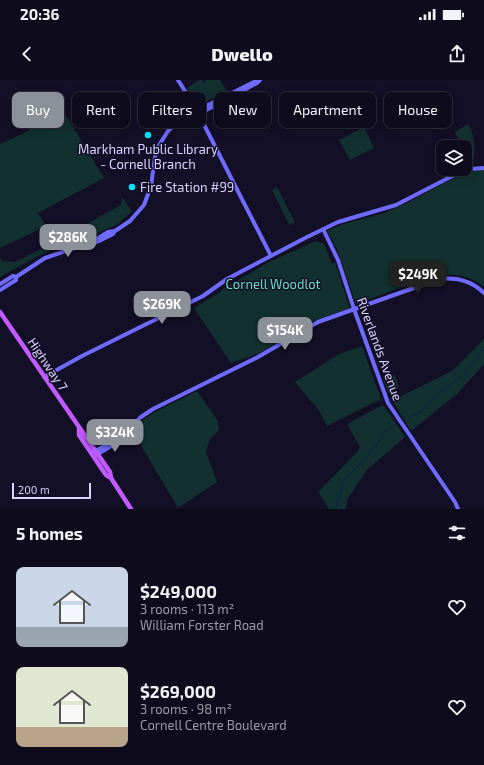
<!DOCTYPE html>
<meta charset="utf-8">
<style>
:root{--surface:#0e0b1c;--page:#1c1929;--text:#f1f3f6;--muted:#9b9ba3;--line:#2e2b3b;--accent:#8c9099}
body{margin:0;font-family:"Exo 2",sans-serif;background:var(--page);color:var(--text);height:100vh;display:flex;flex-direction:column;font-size:15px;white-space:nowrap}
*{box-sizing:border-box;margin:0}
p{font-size:13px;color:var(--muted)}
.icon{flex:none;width:22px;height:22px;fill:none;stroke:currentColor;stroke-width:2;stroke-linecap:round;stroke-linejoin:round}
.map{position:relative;height:429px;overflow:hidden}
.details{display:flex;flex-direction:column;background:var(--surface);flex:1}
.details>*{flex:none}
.guide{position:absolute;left:12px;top:12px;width:460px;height:36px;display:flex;gap:8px}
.buttons{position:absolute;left:436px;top:60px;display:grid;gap:8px}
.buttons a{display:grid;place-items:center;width:36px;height:36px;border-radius:8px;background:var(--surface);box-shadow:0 2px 10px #0003,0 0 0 1px var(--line);font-size:20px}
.scale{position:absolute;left:12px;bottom:10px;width:79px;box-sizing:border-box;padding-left:4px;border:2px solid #d9d4ff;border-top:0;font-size:11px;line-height:14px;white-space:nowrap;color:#d9d4ff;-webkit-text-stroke:3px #130f26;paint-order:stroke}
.price{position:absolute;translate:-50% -34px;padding:0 9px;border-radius:8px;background:var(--accent);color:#fff;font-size:13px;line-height:26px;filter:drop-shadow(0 1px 2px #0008)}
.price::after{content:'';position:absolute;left:50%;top:24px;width:12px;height:9px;margin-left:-6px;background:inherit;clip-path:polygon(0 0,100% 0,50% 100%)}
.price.current{background:#222;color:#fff}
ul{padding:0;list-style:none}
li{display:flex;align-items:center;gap:12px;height:100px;padding:0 16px}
li span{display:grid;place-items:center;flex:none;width:112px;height:80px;border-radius:8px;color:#555}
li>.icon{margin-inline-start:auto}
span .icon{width:48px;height:48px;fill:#fffc;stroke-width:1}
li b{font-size:17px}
h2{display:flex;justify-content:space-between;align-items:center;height:48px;padding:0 16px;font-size:17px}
.pill{padding:0 14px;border-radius:8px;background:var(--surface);box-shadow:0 2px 10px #0003,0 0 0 1px var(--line);font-size:14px;line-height:36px}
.pill.current{background:var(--accent);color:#fff}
.status{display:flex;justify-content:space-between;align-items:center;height:28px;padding:0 20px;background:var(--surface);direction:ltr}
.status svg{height:11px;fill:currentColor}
header{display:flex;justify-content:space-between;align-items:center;height:52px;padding:0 16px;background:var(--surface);font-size:18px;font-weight:800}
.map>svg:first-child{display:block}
.green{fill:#12302f}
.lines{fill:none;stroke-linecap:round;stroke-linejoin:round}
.stream{stroke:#0c2248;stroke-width:1}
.secondary{stroke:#6f6bff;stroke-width:4}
.primary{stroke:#c25bff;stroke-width:4.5}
.poi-dot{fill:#00e5ff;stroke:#130f26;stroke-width:1.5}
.labels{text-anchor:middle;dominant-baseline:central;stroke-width:3;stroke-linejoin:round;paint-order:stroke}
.poi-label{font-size:13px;fill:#d9d4ff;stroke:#130f26}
.park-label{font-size:13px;fill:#5fe0c0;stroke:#130f26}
.street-label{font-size:13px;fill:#d9d4ff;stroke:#130f26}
</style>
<div class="status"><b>20:36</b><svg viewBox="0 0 49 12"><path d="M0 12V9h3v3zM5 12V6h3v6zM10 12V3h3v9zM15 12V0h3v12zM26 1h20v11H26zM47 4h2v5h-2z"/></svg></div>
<header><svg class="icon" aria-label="back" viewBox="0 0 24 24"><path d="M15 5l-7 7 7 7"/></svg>Dwello<svg class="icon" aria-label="share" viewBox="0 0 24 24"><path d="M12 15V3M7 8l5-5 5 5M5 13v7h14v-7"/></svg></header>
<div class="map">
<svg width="484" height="429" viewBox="0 0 484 429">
<rect width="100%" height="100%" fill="#130f26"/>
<path class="green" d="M199 0H202L204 3 206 0H220L227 11 199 25 187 8Z
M62 29 104 98 38 133 46 146 0 168V64L24 53Z
M468 44C476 58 475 70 473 85H472L465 72V67H462L455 52Z
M364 47 374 68 350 80 339 60Z
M484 89V207C468 194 449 192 430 197L356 224 337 169 327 151 340 145 384 133 407 123 463 93Z
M277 107 295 142 289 145 272 110Z
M122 117 132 131 118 144 86 158 66 164 38 176 0 197V177L2 181 15 182 79 150 92 141 121 125Z
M316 161 324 164 332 184 335 182 350 228 311 242 260 273 231 283 194 228 219 213 223 209 269 182Z
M484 259V284L457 314 411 351 393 322 403 315 452 291Z
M362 266 381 319 327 346 320 332 295 302 339 274Z
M395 295 399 307 390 313 388 312 383 299Z
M197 311 218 341 219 350 210 359 206 372 217 402 178 428 133 352 143 340 153 333Z
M383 325 384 326 405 357 367 390 347 420 346 429H329L318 412 358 371 360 367 348 346 349 343Z"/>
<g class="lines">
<path class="stream" d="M409 338 424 329 442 311 465 294 478 275 484 270
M336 429 343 402 377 365 383 354 391 347"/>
<path class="secondary" d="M178 0 195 27 271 176
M179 42H184L257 3 260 0
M323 149 338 180 354 229 388 323 455 422 458 429
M92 162H97L113 154 115 151 130 141 144 125 151 106 156 70 168 51 182 38 258 0
M0 204 13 196 16 197 45 178 92 162 108 152 115 151
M0 210 16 200V197
M44 297 82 276 203 216 227 199 307 157 338 142 396 125 462 91 470 89 484 88
M93 372 112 362 116 361
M96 375 113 365 116 361 141 337 153 329 258 277 318 242 439 199C456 197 472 201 484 213"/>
<path class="primary" d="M0 232 110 392 111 398
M79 348V355L106 395 111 398 131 429"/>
</g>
<g class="poi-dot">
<circle cx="148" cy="55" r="4"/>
<circle cx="132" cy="107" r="4"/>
</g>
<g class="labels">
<g class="poi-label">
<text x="148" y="69">Markham Public Library<tspan x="148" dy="15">- Cornell Branch</tspan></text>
<text x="140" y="107" text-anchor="start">Fire Station #99</text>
</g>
<g class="park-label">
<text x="273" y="204">Cornell Woodlot</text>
</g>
<g class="street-label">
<text transform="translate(380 269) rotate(70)">Riverlands Avenue</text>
<text transform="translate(48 284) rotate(56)">Highway 7</text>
</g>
</g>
</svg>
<div class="buttons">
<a><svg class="icon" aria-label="layers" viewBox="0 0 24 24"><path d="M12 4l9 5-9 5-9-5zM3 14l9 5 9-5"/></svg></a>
</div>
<div class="scale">200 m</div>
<b class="price" style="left:68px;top:178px">$286K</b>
<b class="price current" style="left:418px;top:215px">$249K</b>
<b class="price" style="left:162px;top:245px">$269K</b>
<b class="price" style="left:285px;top:271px">$154K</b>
<b class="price" style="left:115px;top:373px">$324K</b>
<div class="guide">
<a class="pill current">Buy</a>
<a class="pill">Rent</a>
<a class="pill">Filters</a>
<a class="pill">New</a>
<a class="pill">Apartment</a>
<a class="pill">House</a>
</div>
</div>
<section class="details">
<h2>5 homes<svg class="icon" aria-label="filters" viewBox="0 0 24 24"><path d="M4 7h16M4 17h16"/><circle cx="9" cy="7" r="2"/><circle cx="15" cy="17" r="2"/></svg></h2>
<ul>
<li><span style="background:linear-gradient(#c9d6e8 75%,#9aa5b1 0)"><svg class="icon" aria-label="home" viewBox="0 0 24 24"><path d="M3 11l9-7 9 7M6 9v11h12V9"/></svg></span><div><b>$249,000</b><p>3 rooms · 113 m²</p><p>William Forster Road</p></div><svg class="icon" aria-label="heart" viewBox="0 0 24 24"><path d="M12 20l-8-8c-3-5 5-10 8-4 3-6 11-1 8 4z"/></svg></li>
<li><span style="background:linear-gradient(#dfe7d0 75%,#b9a48a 0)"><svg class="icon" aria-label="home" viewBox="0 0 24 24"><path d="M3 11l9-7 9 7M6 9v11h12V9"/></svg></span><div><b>$269,000</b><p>3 rooms · 98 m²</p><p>Cornell Centre Boulevard</p></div><svg class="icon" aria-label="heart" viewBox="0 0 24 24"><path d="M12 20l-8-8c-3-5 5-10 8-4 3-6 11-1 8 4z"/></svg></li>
</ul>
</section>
